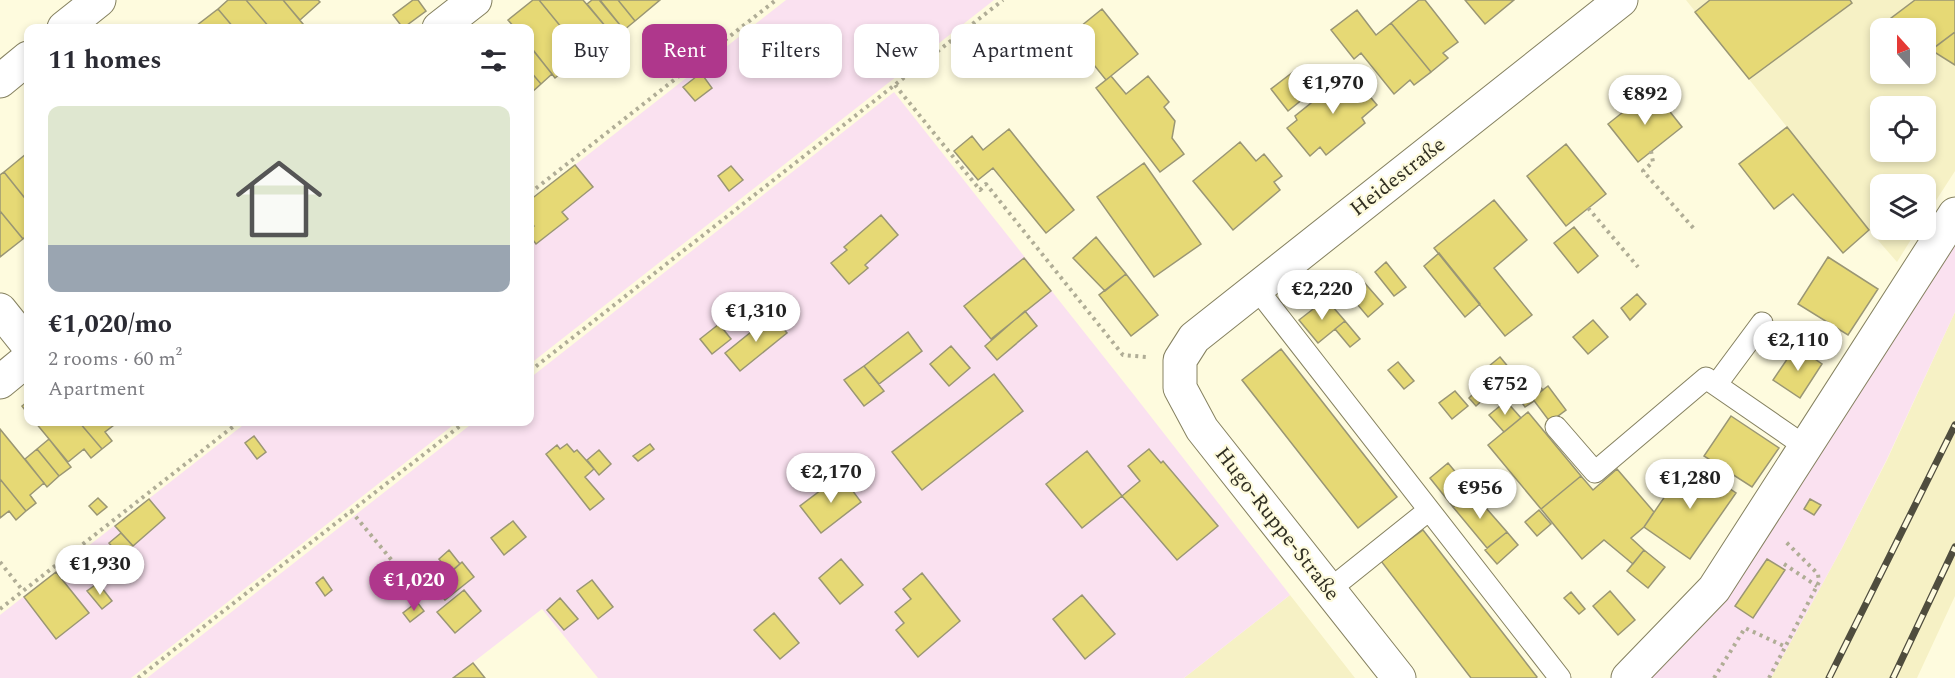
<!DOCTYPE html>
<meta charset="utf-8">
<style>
:root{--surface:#fff;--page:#f7f7f7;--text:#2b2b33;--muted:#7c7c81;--line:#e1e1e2;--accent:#af378c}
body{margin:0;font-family:Spectral,serif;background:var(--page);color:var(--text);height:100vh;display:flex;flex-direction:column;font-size:22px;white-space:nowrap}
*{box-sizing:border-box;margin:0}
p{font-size:20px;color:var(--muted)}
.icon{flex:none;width:33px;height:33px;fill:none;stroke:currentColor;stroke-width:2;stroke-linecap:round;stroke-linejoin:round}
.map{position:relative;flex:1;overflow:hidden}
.side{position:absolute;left:24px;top:24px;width:510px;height:402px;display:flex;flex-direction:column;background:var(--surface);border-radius:12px;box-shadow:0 3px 9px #0003}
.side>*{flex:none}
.guide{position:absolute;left:552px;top:24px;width:570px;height:54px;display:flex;gap:12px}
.needle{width:39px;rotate:339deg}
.buttons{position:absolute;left:1870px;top:18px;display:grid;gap:12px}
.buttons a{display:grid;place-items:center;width:66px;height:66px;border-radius:12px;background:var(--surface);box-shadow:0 3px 9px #0003;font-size:30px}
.price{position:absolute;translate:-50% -51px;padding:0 14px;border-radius:21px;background:#fff;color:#222;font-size:20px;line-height:39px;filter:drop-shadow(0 2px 3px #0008)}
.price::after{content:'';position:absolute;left:50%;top:36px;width:18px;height:14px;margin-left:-9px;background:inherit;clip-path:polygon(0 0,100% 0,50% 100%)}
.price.selected{background:var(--accent);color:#fff}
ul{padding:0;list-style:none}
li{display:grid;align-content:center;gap:12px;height:318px;padding:0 24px}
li+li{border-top:2px solid var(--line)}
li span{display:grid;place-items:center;height:186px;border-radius:12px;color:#555}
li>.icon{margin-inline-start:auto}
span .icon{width:108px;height:108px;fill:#fffc;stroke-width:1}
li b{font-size:26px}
h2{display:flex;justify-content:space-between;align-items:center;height:72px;padding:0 24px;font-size:26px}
.pill{padding:0 21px;border-radius:12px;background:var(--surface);box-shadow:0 3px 9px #0003;font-size:21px;line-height:54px}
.pill.selected{background:var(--accent);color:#fff}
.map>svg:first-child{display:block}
.built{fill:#f6f1c5;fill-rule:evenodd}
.green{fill:#fae1f0}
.building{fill:#e6d975;stroke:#9a9674;stroke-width:1.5}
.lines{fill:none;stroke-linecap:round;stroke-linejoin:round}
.lane-casing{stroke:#858160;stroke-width:23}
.street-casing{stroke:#858160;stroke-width:35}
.path{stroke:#b0ad96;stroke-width:4;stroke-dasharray:3 4.5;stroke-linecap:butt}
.lane{stroke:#fff;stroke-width:21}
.street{stroke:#fff;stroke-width:33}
.rail-casing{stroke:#4f4d3e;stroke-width:7}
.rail{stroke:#fefbde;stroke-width:4.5;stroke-dasharray:14;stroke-linecap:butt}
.labels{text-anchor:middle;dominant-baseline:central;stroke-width:4.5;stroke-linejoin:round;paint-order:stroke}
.street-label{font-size:21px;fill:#312f22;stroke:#fefbde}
</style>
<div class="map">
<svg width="1955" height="678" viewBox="0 0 1955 678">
<rect width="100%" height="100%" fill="#fefbde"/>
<path class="built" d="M1686 0H1955V171L1926 216V184H1881V230H1917L1897 262 1869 230ZM1881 28H1926V74H1881ZM1881 106H1926V152H1881Z
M1955 312V596L1917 678H1771L1842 548 1887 460Z
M1290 595 1355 678H1184Z"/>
<path class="green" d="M786 0H994L530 364V200Z
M894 92 1134 395 1290 595 1184 678H598L542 609 453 678H147L474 422H530V378Z
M1955 238V312L1887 459 1842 548 1771 678H1651Z
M247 422H457L131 678H0V615Z"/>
<path class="building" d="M228 0H246L270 28H234L218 9Z
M246 0H283L303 24 298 28H270Z
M283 0H318L320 2 300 20Z
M413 0H418L426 11 403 28 393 15Z
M533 0H539L584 55 555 78 530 46V28H515L508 20Z
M539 0H583L611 33 584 55Z
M592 0H600L620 25 611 33 587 4Z
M602 0H618L635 21 624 30 600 1Z
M618 0H660L635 21Z
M1419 0H1425L1458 42 1443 53 1448 58 1431 72 1391 23Z
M1465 0H1514L1485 24Z
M1710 0H1850L1852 3 1749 79 1695 12Z
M1915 0H1955V32L1926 54V28H1881V40L1874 31Z
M218 9 234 28H199L196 26Z
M1102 9 1138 54 1106 80 1070 35Z
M1357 10 1376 35 1391 23 1431 72 1414 85 1410 80 1394 94 1361 53 1354 59 1331 30Z
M753 28 763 40 754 48 744 36Z
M1955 32V65L1931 50Z
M532 49 552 74 541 84 530 71V51Z
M1346 68 1377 105 1362 118 1365 123 1326 155 1320 147 1310 156 1287 128 1297 120 1295 116 1332 86 1329 82Z
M530 71 541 84 531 93 530 92Z
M1293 72 1309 94 1288 111 1271 89Z
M701 73 712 88 695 101 683 87Z
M1111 76 1126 94 1148 76 1169 102 1164 107 1175 121 1172 138 1184 154 1160 172 1096 88Z
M1652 89 1682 127 1638 162 1608 124Z
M1787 127 1869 230 1843 253 1793 194 1774 209 1739 164Z
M1009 129 1074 210 1046 233 993 168 978 180 954 151 972 136 983 150Z
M1240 142 1256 161 1264 154 1282 176 1274 182 1280 190 1233 230 1193 181Z
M1566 144 1606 194 1566 226 1527 176Z
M26 154 28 156V202L4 172Z
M1144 163 1201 244 1154 277 1097 197Z
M575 165 593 187 562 212 568 219 536 244 530 236V230L534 226 530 219V200Z
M731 166 743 180 729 191 718 176Z
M4 172 28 202V234L23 239 0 211V175Z
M1494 200 1527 240 1494 268 1532 315 1505 336 1434 248Z
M0 211 23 239 0 257Z
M881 215 898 235 865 265 868 268 849 284 831 263 847 250 844 247Z
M1574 227 1598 256 1578 273 1554 243Z
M1096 237 1126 274 1105 291 1073 258Z
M1439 253 1480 304 1465 317 1424 266Z
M1828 257 1878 289 1848 335 1798 304Z
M1024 258 1051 291 991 339 964 306Z
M1386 262 1406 287 1394 296 1375 272Z
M1356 273 1383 304 1368 317 1341 285Z
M1126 274 1158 315 1131 336 1099 295Z
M1637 294 1646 304 1630 320 1621 308Z
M1326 299 1345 321 1318 343 1299 320Z
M1025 311 1037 326 997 360 985 346Z
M772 315 787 333 740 371 725 353Z
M1593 320 1608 337 1588 354 1573 337Z
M1345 321 1360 339 1350 347 1335 329Z
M719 324 731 339 712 354 700 339Z
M908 332 922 351 879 384 864 366Z
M951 346 970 368 949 386 930 364Z
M1796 346 1822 364 1800 398 1773 380Z
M1281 349 1397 497 1358 528 1242 380Z
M1500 357 1510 369 1499 379 1489 366Z
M1398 362 1414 381 1404 389 1388 370Z
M864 366 884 391 864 406 844 380Z
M994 374 1023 411 922 490 892 452Z
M1531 378 1543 390 1532 398 1534 401 1525 407 1520 400 1529 392 1523 385Z
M1548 386 1566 410 1550 422 1532 398Z
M1479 388 1486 397 1476 406 1469 398Z
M1455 391 1468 406 1452 419 1439 403Z
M28 401V414L22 406Z
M1506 401 1521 418 1504 432 1489 415Z
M1528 412 1581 476 1541 509 1488 445Z
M1731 416 1779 448 1752 487 1704 456Z
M35 422H79L102 449 91 458 84 449 68 462Z
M79 422H118L105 432 112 441 102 449Z
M0 429 44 483 30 495 36 503 26 511 0 479Z
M254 436 266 452 257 459 245 443Z
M49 439 71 467 59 476 37 449Z
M567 444 574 452 577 450 594 469 585 477 604 499 590 510 546 454 557 445 560 449Z
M650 444 654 449 638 461 633 456Z
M37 449 59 476 47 487 25 459Z
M1149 449 1161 463 1163 461 1218 526 1177 560 1122 496 1140 481 1128 466Z
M599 450 611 464 599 475 587 460Z
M1087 451 1122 496 1082 528 1046 484Z
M1689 461 1736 493 1690 559 1644 527Z
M1448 463 1472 492 1453 507 1430 478Z
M1617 469 1654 512 1644 527 1631 538 1644 550 1633 564 1604 540 1582 559 1541 509 1581 476 1593 490Z
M841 475 861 502 821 533 800 506Z
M0 479 26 511 16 520 9 511 0 518Z
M1472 492 1507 532 1487 548 1453 507Z
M98 498 107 507 97 515 89 506Z
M149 499 165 518 133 546 115 526Z
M1810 499 1821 505 1814 515 1804 509Z
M1539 510 1551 524 1537 536 1525 522Z
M513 521 526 537 504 555 491 538Z
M1423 530 1537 677 1536 678H1471L1381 561Z
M1507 532 1518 545 1497 564 1485 550Z
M121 533 133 546 120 556 109 543Z
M449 550 460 564 450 573 439 559Z
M1644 550 1665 567 1648 588 1627 571Z
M841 559 863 585 840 604 819 578Z
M1767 559 1785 570 1753 618 1735 606Z
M462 562 474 577 445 600 433 587Z
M56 572 89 613 56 639 24 597Z
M922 573 960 621 918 657 896 630 904 623 895 612 911 599 903 589Z
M323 577 332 590 325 596 316 583Z
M592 580 613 607 598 619 577 591Z
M98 583 112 601 102 609 87 591Z
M464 590 481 611 455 633 437 612Z
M1610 591 1635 620 1618 635 1593 606Z
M1571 592 1585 609 1579 614 1564 598Z
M1082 595 1115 634 1085 659 1053 619Z
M560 598 578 619 564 630 547 610Z
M417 602 424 611 410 622 403 613Z
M774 613 799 643 780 659 754 630Z
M473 663 485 678H453Z"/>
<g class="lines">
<g class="lane-casing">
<path id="lane" d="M1257 289 1560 678
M1716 385 1762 323
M1556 427 1595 472 1706 378 1806 447
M1329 590 1429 510"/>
</g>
<g class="street-casing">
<path id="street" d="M64 28 99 0
M439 28 475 0
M0 81 28 58
M0 310 28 345
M0 382 28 359
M1399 678 1202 429 1180 388V360L1194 338 1621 0
M1628 678 1714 589 1955 214"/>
</g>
<path class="path" d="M895 85 980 190 986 184 1123 355 1146 357
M1651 151 1653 162 1643 171 1696 231
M530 193 776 0
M1588 208 1638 267
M530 371 1003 0
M351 511 419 593
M0 562 23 591
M1784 564 1817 586
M0 609 239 422
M138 678 465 422
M1714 678 1745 628 1786 647
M1769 678 1819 582 1818 574 1786 542"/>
<use href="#lane" class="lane"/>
<use href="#street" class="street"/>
<g class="rail-casing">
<path id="rail" d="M1829 678 1955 425
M1893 678 1955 547"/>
</g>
<use href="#rail" class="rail"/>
</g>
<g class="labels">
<g class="street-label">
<text transform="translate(1398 177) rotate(-38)">Heidestraße</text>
<text transform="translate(1277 524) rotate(52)">Hugo-Ruppe-Straße</text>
</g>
</g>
</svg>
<div class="buttons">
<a><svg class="needle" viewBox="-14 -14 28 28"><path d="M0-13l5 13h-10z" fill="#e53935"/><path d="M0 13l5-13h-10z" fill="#7c7c81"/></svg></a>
<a><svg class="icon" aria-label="locate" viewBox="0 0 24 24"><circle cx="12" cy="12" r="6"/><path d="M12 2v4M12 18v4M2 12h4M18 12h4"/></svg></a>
<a><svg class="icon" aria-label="layers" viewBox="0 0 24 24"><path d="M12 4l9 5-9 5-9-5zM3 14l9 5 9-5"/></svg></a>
</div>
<b class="price" style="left:1333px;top:115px">€1,970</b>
<b class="price" style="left:1645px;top:126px">€892</b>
<b class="price" style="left:1322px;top:321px">€2,220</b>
<b class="price" style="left:756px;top:343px">€1,310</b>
<b class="price" style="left:1798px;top:372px">€2,110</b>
<b class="price" style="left:1505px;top:416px">€752</b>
<b class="price" style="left:831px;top:504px">€2,170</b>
<b class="price" style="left:1690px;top:510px">€1,280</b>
<b class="price" style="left:1480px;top:520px">€956</b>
<b class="price" style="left:100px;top:596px">€1,930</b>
<b class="price selected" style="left:414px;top:612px">€1,020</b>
<div class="guide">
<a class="pill">Buy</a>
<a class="pill selected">Rent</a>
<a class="pill">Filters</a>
<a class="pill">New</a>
<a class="pill">Apartment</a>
</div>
<section class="side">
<h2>11 homes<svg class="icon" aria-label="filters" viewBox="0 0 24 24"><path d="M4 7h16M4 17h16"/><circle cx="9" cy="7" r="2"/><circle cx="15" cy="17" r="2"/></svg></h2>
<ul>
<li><span style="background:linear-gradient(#dfe7d0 75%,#9aa5b1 0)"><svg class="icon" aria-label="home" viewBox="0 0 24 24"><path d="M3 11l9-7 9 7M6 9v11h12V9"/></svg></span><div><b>€1,020/mo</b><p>2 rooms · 60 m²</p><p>Apartment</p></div></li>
</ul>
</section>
</div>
